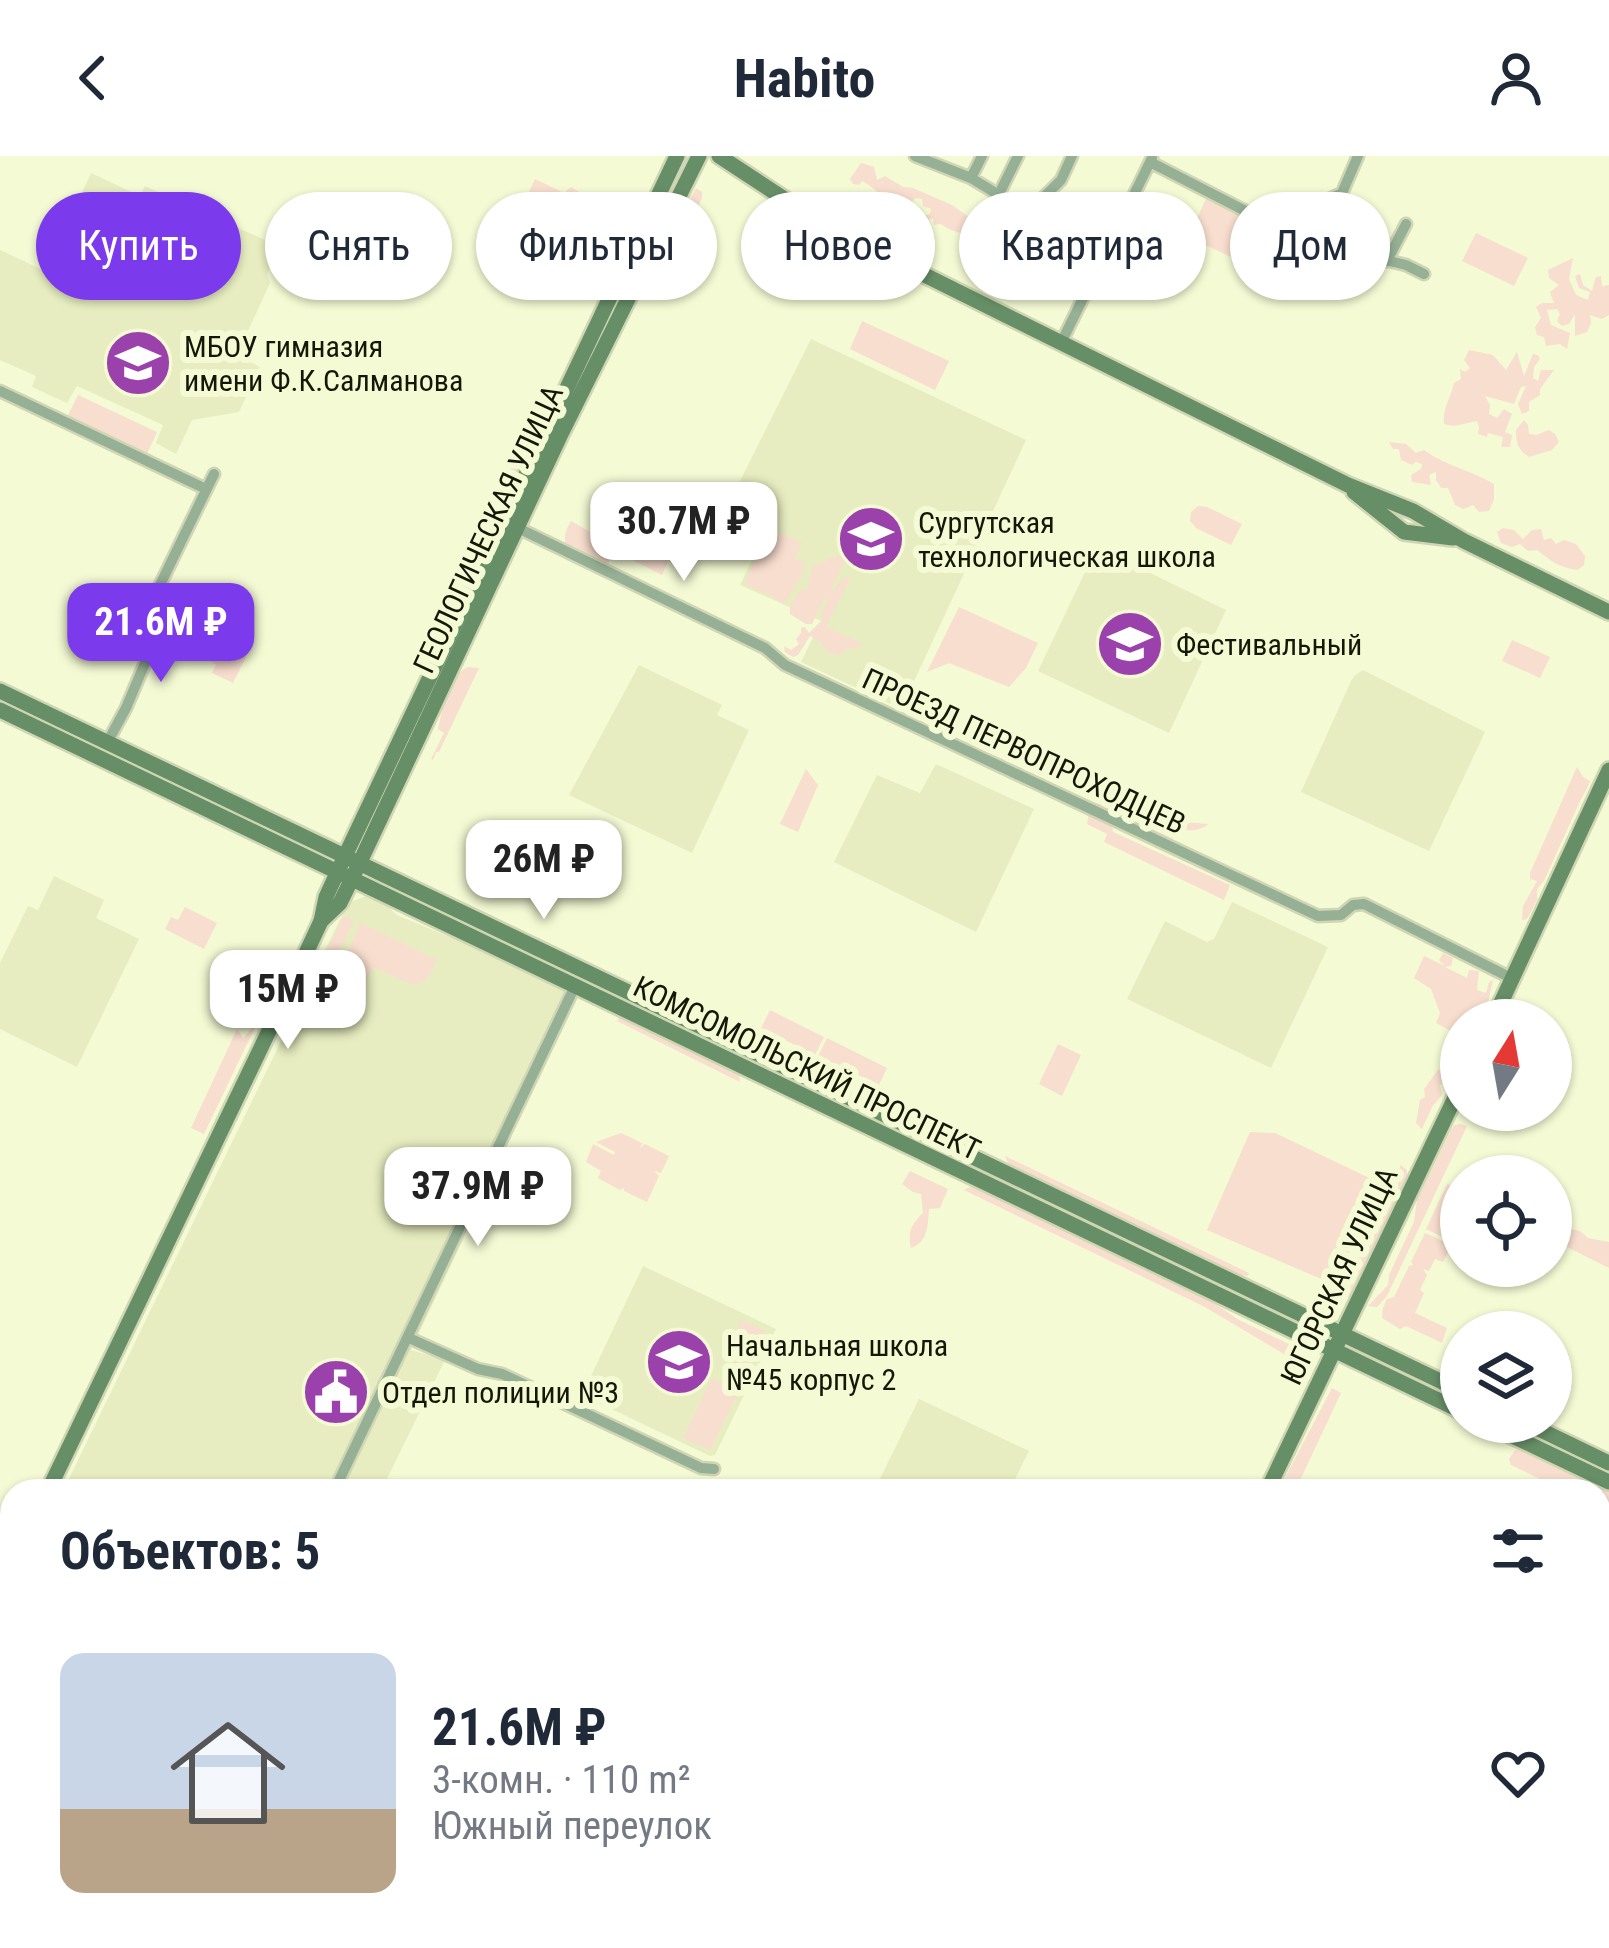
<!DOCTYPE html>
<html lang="ru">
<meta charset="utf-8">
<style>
:root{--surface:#fff;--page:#f6f6f7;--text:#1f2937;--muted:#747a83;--accent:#7c3aed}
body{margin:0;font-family:"Roboto Condensed",sans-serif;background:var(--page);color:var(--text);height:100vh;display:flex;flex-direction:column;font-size:45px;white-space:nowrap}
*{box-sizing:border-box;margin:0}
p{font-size:39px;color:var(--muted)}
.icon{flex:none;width:66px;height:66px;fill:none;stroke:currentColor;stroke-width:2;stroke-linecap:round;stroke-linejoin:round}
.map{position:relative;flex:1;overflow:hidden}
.details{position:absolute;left:0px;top:1323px;width:1611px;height:471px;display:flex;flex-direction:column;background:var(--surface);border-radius:36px 36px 0 0;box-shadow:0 3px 9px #0004}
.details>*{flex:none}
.banner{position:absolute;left:36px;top:36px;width:1539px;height:108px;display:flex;gap:24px}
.needle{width:78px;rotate:11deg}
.fabs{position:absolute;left:1440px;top:843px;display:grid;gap:24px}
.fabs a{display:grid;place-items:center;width:132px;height:132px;border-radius:50%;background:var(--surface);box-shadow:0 3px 9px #0004;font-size:60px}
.price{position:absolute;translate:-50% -102px;padding:0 27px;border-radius:24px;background:#fff;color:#222;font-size:39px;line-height:78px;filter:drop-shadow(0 3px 6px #0008)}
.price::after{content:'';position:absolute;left:50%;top:72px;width:36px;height:27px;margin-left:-18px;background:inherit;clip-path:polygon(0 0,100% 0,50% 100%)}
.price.on{background:var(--accent);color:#fff}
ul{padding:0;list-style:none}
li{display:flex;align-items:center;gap:36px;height:300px;padding:0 60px}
li span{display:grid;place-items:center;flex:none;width:336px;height:240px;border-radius:24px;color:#555}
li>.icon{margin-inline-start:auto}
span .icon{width:144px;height:144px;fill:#fffc;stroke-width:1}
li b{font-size:51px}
h2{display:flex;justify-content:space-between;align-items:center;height:144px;padding:0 60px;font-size:51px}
.pill{padding:0 42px;border-radius:54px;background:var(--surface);box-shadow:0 3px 9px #0004;font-size:42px;line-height:108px}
.pill.on{background:var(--accent);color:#fff}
header{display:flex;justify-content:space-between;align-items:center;height:156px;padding:0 60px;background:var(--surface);font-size:54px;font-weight:700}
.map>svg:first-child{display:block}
.built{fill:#e7edc0}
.green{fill:#f8dece}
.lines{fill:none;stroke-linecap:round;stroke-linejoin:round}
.minor-casing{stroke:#d0d6b4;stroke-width:15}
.secondary-casing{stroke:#d0d6b4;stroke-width:20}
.minor{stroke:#95b095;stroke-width:10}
.secondary{stroke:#668f67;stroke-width:15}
.labels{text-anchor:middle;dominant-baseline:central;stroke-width:12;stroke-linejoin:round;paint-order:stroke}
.poi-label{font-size:30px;fill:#151709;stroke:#f4fad4;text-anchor:start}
.street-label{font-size:30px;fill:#151709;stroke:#f4fad4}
</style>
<header><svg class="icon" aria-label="back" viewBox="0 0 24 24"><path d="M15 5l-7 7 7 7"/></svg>Habito<svg class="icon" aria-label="person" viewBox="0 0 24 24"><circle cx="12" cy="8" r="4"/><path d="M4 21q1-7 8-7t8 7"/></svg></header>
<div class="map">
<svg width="1609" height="1792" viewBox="0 0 1609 1792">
<rect width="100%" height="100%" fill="#f4fad4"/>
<path class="built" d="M91 17 140 40 145 30 274 88 277 97 267 118 270 127 237 199 260 211 239 256 192 264 176 298 156 287 163 269 77 230 67 247 32 231 36 220 0 204V94L62 123 65 116 49 110Z
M811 183 1026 284 903 549 897 551 801 506 821 465 740 429 770 366 729 347Z
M1097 391 1226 454 1169 577 1038 515Z
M639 509 722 549 717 559 749 574 692 697 569 639Z
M1363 514 1485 576 1429 695 1301 636 1351 525 1355 519Z
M936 608 1034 653 976 776 834 706 877 619 920 637Z
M54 720 104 744 96 762 139 783 77 911 0 873V807L28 750 38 754Z
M366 740 384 747 397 759 447 780 463 782 562 830 565 834 498 976 502 1001 411 1194 445 1204 381 1335H63L348 747Z
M1232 746 1328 791 1271 912 1127 843 1165 765 1207 786 1214 783Z
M643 1110 776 1173 715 1299 710 1300 582 1239Z
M919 1243 1029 1295 1009 1335H874Z
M1609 1633V1750L1599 1745V1644Z"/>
<path class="green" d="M861 7 874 11 877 24 885 20 903 31 913 32 952 49 977 67H984L992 73 1001 72 1008 77V82C1032 91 1056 100 1072 120L1067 126H1060L1054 118 1048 125C1034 124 1013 118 1004 106 1000 101 999 94 994 89 980 76 959 82 941 68L934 69 933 62 925 65 922 60 930 58 931 53 923 50 922 43 915 42 905 55C887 47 876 32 862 25L859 29 853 28 850 23Z
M535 23 564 37 571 31 581 37 577 50 571 53 568 47 564 55 544 45 538 55 523 48Z
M696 32 702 36V42L665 124 659 116V104Z
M1206 43 1261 69 1258 78 1273 85 1259 114 1188 81Z
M1476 77 1528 102 1514 130 1462 105Z
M1573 102 1569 123 1576 139 1588 144 1590 136 1579 132 1575 120 1580 118 1583 129 1592 135 1596 121 1601 120 1602 130 1609 129V159L1602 163 1590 159 1591 167 1587 176 1575 180V158L1569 168 1562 170 1557 165 1560 158 1557 153 1547 154 1551 169 1570 177 1567 193 1560 188 1546 190 1544 181 1537 179 1535 171 1541 162 1536 151 1542 147H1554L1550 136 1559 129 1549 122 1548 114Z
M862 165 949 205 935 234 850 193Z
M1469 194 1493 199 1506 214 1517 196 1524 220 1533 198 1538 199 1540 203 1534 211 1533 222 1538 225 1541 214H1554L1540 233V239L1529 246V255L1522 258 1518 248 1526 230 1521 231 1514 248 1485 240 1490 249 1489 258 1497 262 1504 253 1512 258 1505 276 1512 279 1510 291H1501L1503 281 1488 277 1487 281 1478 278 1479 271 1477 265 1454 270 1444 268C1442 254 1451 241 1454 227L1461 223 1460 213 1465 216 1470 212 1464 204Z
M549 235 556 242 507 347 492 349Z
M78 239 157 276 146 300 67 261Z
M1524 264 1528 269 1529 278 1536 279 1549 274 1555 278 1559 286 1552 294 1529 301C1518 294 1516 287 1516 274Z
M1389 286 1406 288 1416 297 1424 294C1445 310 1471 314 1494 328V343L1489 355 1479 356 1473 349 1463 353 1455 349 1448 332H1441L1436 324V316L1429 319 1431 329 1412 326 1411 319 1421 313 1422 308 1416 306 1412 309 1401 304 1399 293H1393Z
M1198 350 1207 351 1242 368 1231 389 1196 372 1190 365 1191 356Z
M571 365 606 385 614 369 623 374 607 410 566 390C563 381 566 373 571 365Z
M770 372 802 387 795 403 803 405 804 415 784 449 777 443 744 428Z
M1503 372 1514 374 1523 383 1532 374 1541 373 1544 384 1551 382 1556 388 1564 384 1576 388 1585 400 1584 409 1578 414C1560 412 1551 405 1537 394L1528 395 1520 388 1512 391 1501 387 1497 376Z
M641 382 664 393 668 405 662 419 623 399 631 384Z
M836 400 844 401V406L831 433 834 435 838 427 845 421 850 422 826 471 860 487 859 492 846 493 839 499 827 496 820 486 810 480 798 499 793 501 785 496 784 490 791 494 799 488 796 483 801 477V472L805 471 809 477 822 464 821 457 828 442 823 444 812 468H806L790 458V450L801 433 807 435 812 411Z
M959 451 1038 487 1026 512 1009 531 949 507 927 516Z
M218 482 248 497 233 527 212 517 216 508 207 504Z
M1512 484 1550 501 1540 522 1502 505Z
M467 511 479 512 439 596H436L433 604 431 603 444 577 438 573C443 551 448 522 467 511Z
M1577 611 1583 621 1590 625C1587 635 1581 642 1577 652 1566 676 1555 701 1544 725L1537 733V744L1527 763 1522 764 1523 750 1537 725 1530 723V717Z
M806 613 818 629 798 676 780 668Z
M1096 645 1182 666 1209 668C1194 678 1185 674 1169 670L1168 673 1175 677 1172 684 1094 649Z
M1089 657 1111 664 1113 676 1230 729 1224 744 1104 686 1107 678 1087 668Z
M185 751 217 767 204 793 165 773 171 761 178 764Z
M343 760 354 765 320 838 313 832 312 826Z
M361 767 437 804 428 821 421 828H411L373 811 359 843 331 830Z
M1443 797 1453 802 1451 810 1445 811 1467 822 1469 814 1479 815 1477 834 1486 837 1489 826 1493 824 1487 851 1480 864H1461V879L1460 868 1455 877 1436 867 1440 857 1431 833 1414 822 1424 800 1445 810 1439 804Z
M770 854 824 881 815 899 761 872Z
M621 859 739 916 740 926 617 865Z
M254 861 258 865 204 978 191 972 237 873 243 882 251 873Z
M827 882 887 912 879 929 818 900Z
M1058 888 1081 899 1062 940 1039 928Z
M1455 898 1460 902 1447 926 1440 929 1442 939 1432 951 1422 973 1416 967 1420 944 1425 941 1424 933 1438 914 1446 913 1448 904Z
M1460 968 1467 970 1387 1140 1377 1151 1368 1150 1388 1129 1389 1119 1414 1066 1417 1044 1451 974 1454 969Z
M1250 976 1275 977 1380 1027 1378 1032 1380 1037 1374 1049 1369 1051 1335 1129 1207 1074Z
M621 977 642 987 640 992 645 988 669 1000 661 1017 654 1015 659 1020 647 1046 624 1035V1032L620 1034 598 1022 601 1015 586 1006 593 988 614 999 615 996 596 986Z
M945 995 1308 1169 1305 1175 942 999Z
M1005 1000 1249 1117 1248 1120 1231 1118 1010 1012Z
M1401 1009 1407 1014V1020L1349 1143 1344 1134Z
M910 1015 948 1033 940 1052 929 1053C928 1069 928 1086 911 1092 907 1075 912 1068 923 1057L921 1038 913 1036 902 1028Z
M1447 1028 1461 1034V1070L1453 1086 1426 1073Z
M974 1029 1205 1141 1239 1164 1299 1193 1289 1201 1205 1151 964 1034Z
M1556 1062 1561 1063 1563 1071 1580 1075 1588 1082 1609 1086V1112L1551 1083V1063Z
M1425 1077 1452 1089 1443 1106 1435 1103 1429 1115 1423 1113 1427 1119 1420 1134 1424 1137 1415 1157 1447 1172 1442 1187 1406 1170 1400 1173 1382 1162 1383 1152 1387 1143 1394 1141 1409 1110 1413 1109 1411 1106Z
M741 1164 765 1175 747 1212 724 1201Z
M712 1222 739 1235 710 1294 683 1282Z
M1332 1232 1341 1237 1295 1335H1278Z
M1521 1292 1609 1333V1356L1599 1354V1335H1565L1511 1309 1509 1303 1515 1294Z"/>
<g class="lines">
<g class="minor-casing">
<path id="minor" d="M915 0 971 22 1050 70 1105 98
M1150 6 1302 84 1406 109 1424 118
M971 22 982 0
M999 38 1018 0
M1029 56 1061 24 1072 0
M1302 84 1319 48 1342 37 1358 0
M1387 105 1406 68
M1061 187 1152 2
M0 235 206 333
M518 372 765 492 785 509 1318 760 1341 759 1353 749 1364 748 1513 823
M107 587 126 552 148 500 145 492 134 485 140 470 214 318
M409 1182 478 1213 502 1218 701 1312 714 1313
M334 1335 575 830
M1599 1636 1609 1626
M0 1683 12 1689
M1599 1757 1609 1762
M211 1782 232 1792
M176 1792 182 1782
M474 1792 482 1782"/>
</g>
<g class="secondary-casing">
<path id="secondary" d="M719 0 806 57 842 78 1348 329 1413 355 1464 385 1609 456
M1354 336 1404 376 1453 382
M0 535 1461 1235
M0 554 1461 1255
M321 765 340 747 360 706 561 278 699 0
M1493 864 1609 614
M1483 1266 1609 1326
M1524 1266 1609 1307
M48 1335 292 827 321 765 326 741 337 717 677 0
M1267 1335 1461 929
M0 1460 8 1442 6 1420
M721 1782 742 1792
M1049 1792 1054 1782"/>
</g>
<use href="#minor" class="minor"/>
<use href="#secondary" class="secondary"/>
</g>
<defs>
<g id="school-disc" transform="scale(3.45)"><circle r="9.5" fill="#9b41ac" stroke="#f4fad4"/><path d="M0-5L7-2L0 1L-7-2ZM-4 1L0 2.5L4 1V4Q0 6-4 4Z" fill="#fff"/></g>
<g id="civic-disc" transform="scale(3.45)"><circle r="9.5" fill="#9b41ac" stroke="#f4fad4"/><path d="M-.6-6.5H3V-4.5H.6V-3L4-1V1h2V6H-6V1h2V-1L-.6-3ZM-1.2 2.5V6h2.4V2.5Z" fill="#fff"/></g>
</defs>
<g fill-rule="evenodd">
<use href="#school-disc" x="138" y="207"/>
<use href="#school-disc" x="871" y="383"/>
<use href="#school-disc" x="1130" y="488"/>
<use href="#school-disc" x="679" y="1206"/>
<use href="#civic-disc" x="336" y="1236"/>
</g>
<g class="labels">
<g class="poi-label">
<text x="184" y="190">МБОУ гимназия<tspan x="184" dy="34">имени Ф.К.Салманова</tspan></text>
<text x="918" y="366">Сургутская<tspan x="918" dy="34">технологическая школа</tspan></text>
<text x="1176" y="488">Фестивальный</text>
<text x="726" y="1189">Начальная школа<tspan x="726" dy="34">№45 корпус 2</tspan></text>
<text x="382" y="1236">Отдел полиции №3</text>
</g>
<g class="street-label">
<text transform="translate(488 373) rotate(-65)">ГЕОЛОГИЧЕСКАЯ УЛИЦА</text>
<text transform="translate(1024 595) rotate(25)">ПРОЕЗД ПЕРВОПРОХОДЦЕВ</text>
<text transform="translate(807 912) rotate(26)">КОМСОМОЛЬСКИЙ ПРОСПЕКТ</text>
<text transform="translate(1339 1120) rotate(-65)">ЮГОРСКАЯ УЛИЦА</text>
</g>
</g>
</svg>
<div class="fabs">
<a><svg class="needle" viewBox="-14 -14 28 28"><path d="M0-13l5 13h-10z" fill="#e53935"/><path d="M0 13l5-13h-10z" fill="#747a83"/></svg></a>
<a><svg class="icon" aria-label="locate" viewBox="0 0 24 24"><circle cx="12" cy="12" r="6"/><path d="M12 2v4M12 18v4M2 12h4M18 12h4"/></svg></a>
<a><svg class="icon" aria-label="layers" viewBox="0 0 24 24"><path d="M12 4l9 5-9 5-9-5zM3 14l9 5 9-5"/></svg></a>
</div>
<b class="price" style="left:684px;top:428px">30.7M ₽</b>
<b class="price on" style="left:161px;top:529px">21.6M ₽</b>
<b class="price" style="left:544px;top:766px">26M ₽</b>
<b class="price" style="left:288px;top:896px">15M ₽</b>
<b class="price" style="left:478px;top:1093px">37.9M ₽</b>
<div class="banner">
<a class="pill on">Купить</a>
<a class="pill">Снять</a>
<a class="pill">Фильтры</a>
<a class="pill">Новое</a>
<a class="pill">Квартира</a>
<a class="pill">Дом</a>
</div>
<section class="details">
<h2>Объектов: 5<svg class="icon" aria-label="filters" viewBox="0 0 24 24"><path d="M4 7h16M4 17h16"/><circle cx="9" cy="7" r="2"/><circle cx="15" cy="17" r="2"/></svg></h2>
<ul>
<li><span style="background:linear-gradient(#c9d6e8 65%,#b9a48a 0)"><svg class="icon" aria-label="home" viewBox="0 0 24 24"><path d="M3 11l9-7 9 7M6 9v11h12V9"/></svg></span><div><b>21.6M ₽</b><p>3-комн. · 110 m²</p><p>Южный переулок</p></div><svg class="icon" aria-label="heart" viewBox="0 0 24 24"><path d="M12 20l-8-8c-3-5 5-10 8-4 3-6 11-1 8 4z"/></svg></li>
</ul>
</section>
</div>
